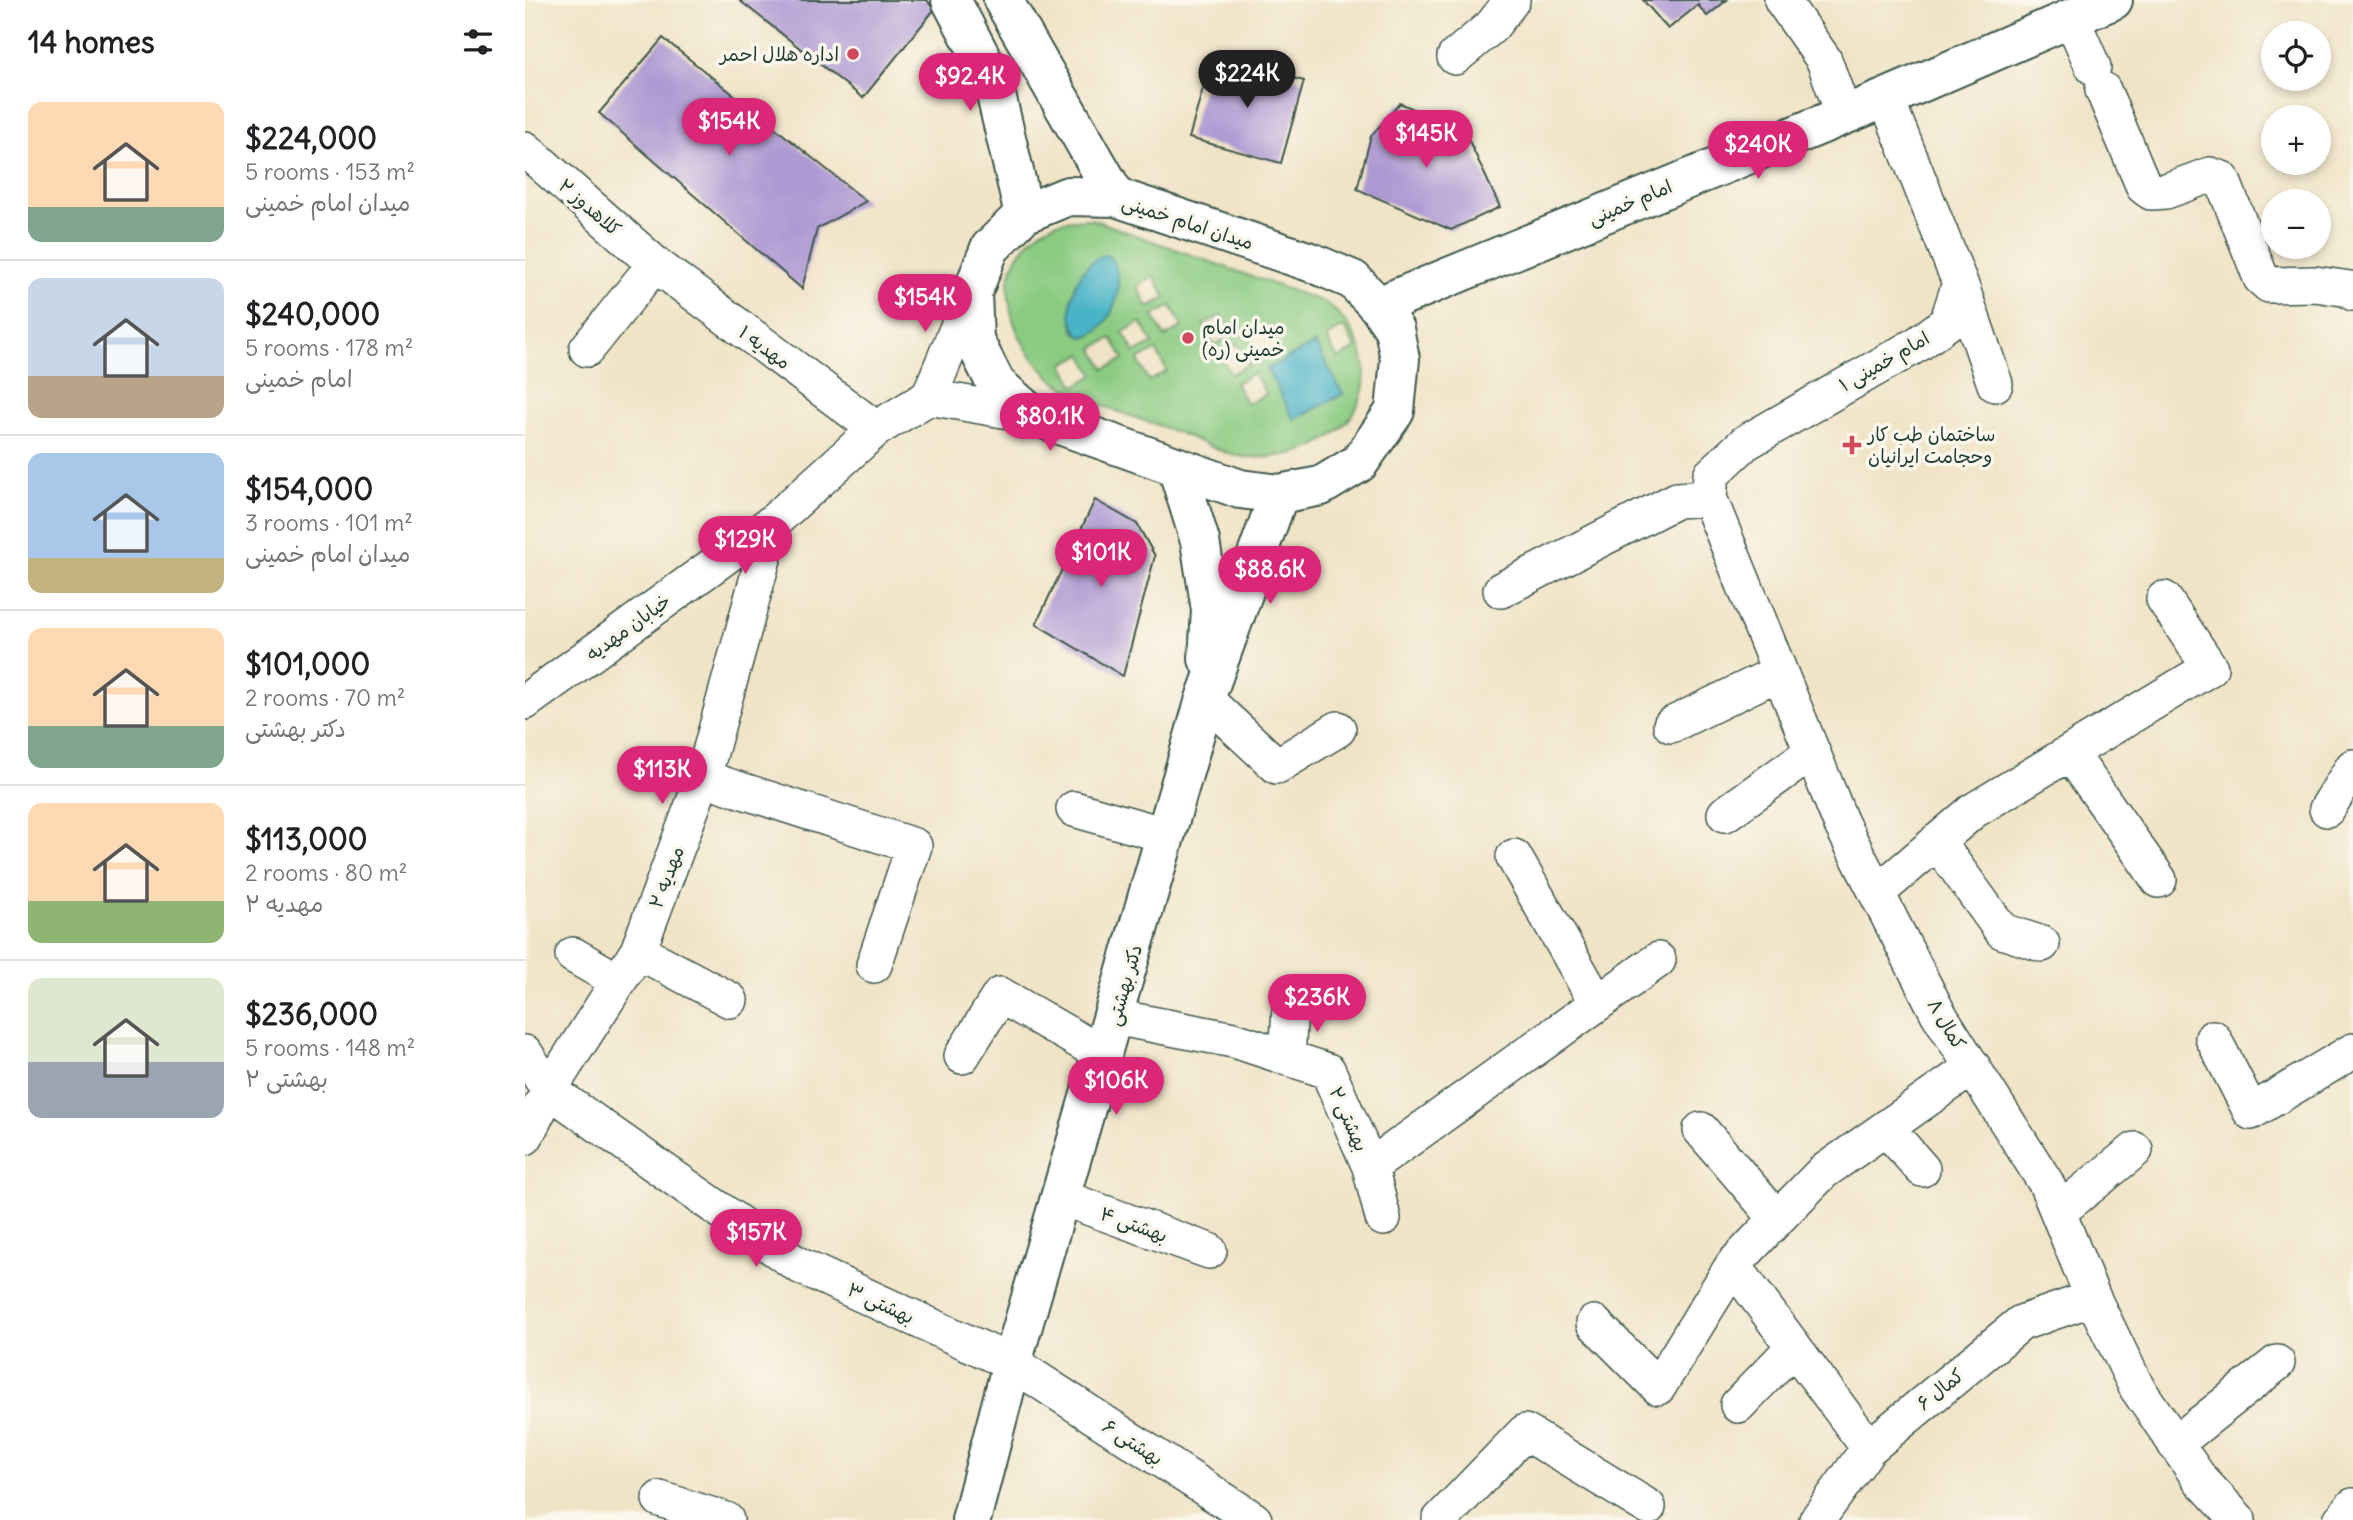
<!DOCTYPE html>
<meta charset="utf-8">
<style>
:root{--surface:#fff;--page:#f2f2f2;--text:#202124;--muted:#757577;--line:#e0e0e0;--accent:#db2777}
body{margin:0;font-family:Delius,"Playpen Sans Arabic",sans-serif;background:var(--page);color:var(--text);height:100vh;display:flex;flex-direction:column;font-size:26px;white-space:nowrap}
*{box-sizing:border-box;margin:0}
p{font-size:23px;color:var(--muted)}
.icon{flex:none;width:38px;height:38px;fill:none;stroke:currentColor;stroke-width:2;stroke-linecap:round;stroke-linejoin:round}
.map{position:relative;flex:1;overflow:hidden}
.side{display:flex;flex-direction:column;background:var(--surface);width:525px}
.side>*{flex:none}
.fabs{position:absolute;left:1736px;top:21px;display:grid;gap:14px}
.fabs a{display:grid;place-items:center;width:70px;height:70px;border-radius:50%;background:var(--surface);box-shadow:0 4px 10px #0003;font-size:35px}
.price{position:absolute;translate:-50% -60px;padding:0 16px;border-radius:24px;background:var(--accent);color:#fff;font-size:23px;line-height:46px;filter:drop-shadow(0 2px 4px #0008)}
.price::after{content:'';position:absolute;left:50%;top:42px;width:21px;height:16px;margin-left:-10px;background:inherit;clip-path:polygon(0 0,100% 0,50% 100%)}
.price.selected{background:#222;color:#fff}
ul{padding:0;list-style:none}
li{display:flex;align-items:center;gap:21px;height:175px;padding:0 28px}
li+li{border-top:2px solid var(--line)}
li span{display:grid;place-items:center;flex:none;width:196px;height:140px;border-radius:14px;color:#555}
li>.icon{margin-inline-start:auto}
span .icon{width:84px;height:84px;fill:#fffc;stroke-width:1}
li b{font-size:30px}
h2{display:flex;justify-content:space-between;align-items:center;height:84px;padding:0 28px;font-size:30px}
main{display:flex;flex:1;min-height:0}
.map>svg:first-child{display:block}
.green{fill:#8aca81;stroke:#54845a;stroke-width:2;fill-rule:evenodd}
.water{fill:#49b3c7;stroke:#34787e;stroke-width:2}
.building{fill:#ae99d3}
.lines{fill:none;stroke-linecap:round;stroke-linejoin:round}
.minor-casing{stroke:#3e564a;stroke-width:38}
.major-casing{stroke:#3e564a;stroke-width:42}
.minor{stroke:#fff;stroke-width:35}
.major{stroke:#fff;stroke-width:38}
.poi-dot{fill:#d1495b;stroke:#fbf7ec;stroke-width:2.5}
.labels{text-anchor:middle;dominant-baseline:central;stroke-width:7;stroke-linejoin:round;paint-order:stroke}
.poi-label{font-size:19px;fill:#1f3d34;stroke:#fbf7ec;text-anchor:start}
.street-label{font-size:19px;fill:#1f3d34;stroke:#fbf7ec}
</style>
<main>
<section class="side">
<h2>14 homes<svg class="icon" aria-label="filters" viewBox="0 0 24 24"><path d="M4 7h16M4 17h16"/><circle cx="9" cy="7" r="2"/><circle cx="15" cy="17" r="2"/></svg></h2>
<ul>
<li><span style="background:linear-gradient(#ffd9b3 75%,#7fa58c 0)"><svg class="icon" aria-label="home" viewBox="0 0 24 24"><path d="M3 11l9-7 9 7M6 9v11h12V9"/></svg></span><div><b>$224,000</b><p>5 rooms · 153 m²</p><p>میدان امام خمینی</p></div></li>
<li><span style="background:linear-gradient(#c9d6e8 70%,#b9a48a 0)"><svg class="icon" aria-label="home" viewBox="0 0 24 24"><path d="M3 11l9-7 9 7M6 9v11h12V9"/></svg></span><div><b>$240,000</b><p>5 rooms · 178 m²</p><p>امام خمینی</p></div></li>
<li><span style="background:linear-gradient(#a9c7e8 75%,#c2b280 0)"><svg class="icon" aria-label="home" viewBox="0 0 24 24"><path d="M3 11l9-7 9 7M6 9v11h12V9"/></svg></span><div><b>$154,000</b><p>3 rooms · 101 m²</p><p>میدان امام خمینی</p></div></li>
<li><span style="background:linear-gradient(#ffd9b3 70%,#7fa58c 0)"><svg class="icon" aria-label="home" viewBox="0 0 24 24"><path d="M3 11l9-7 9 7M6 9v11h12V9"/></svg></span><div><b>$101,000</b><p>2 rooms · 70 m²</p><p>دکتر بهشتی</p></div></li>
<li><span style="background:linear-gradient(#ffd9b3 70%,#8fb573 0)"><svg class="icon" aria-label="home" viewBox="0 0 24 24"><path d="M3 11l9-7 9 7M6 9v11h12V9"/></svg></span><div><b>$113,000</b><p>2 rooms · 80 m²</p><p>مهدیه ۲</p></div></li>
<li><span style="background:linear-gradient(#dfe7d0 60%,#9aa5b1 0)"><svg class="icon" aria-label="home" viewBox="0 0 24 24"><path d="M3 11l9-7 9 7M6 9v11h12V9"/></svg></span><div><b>$236,000</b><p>5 rooms · 148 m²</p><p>بهشتی ۲</p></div></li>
</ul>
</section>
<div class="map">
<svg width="1828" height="1520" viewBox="0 0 1828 1520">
<rect width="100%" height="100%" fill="#fbf7ec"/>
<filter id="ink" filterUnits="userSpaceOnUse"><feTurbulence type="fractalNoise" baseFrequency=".0143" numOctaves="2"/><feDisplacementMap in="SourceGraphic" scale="14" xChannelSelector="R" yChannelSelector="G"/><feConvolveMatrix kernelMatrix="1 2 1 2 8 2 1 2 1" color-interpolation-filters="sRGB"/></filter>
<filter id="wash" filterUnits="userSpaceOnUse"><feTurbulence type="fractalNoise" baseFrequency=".00686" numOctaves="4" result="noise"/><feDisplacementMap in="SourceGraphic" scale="28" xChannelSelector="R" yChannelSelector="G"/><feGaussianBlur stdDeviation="1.57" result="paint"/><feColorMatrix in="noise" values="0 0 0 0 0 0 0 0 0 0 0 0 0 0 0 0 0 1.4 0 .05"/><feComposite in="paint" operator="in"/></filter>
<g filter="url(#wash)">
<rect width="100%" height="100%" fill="#f0e4c7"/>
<path class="green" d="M566 219 801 303C873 360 838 448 751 456 739 458 725 458 713 456 695 452 676 442 659 435 624 421 547 400 523 375 497 349 481 317 484 280 486 260 506 235 524 226 536 219 552 220 566 219ZM629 276 641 298 623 307 612 286ZM554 279 592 291 585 313 566 336 557 337 549 331 547 301ZM646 306 657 327 640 337 628 316ZM697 315 708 335 689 345 678 325ZM616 322 628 343 610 353 598 332ZM742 327 754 348 735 357 724 337ZM819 327 831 348 813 359 801 337ZM587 338 599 359 580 369 568 348ZM713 344 724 364 706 374 694 354ZM631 350 642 371 624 381 613 360ZM557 354 569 375 550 386 538 364ZM729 373 741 394 722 404 710 383Z"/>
<path class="water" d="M582 255C606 276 588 334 557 337 533 317 551 259 582 255Z
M790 343 818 394 769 420 742 369Z"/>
<g id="blocks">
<path class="building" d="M214 0H402L409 10 338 98Z
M1118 0H1202L1182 16 1173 5 1143 29Z
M138 38 341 201 292 229 277 289 74 113Z
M687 56 779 81 756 163 664 138Z
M875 103 940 132 975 207 926 230 832 189 846 136Z
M570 500 612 524 630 556 598 676 511 624Z"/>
</g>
</g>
<g filter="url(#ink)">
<use href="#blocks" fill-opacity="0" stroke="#3e564a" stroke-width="2"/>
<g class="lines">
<g class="minor-casing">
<path id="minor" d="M1257 0 1299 60 1318 113
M1547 19 1568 67
M930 57 967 26 987 0
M1578 90 1619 187 1626 192 1641 191 1685 175 1697 179 1736 278 1744 285 1790 284 1825 289 1828 293
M1361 98 1435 283 1422 323 1393 344 1220 443 1186 475 1184 498 1316 823 1413 1013 1521 1183 1568 1298 1612 1388 1675 1479 1713 1520
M0 149 130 264 351 429
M1435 283 1470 384
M62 349 130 264
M404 397 447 293
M404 397 507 415
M976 590 1152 500 1184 498
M680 699 752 766 813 729
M0 702 248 522 351 429 404 397
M1146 725 1253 673
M1545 753 1634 880
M178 778 389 846 349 965
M549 809 640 835
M1802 809 1828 767
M1200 814 1286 753
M1412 841 1477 931 1517 944
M989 857 1072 1003
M1353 892 1448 811 1685 668 1639 599
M113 951 205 1000
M48 955 93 981
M589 1017 709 1040 803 1071 845 1167 858 1218
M1688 1038 1726 1112 1828 1051
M0 1053 24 1090 273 1265 487 1363 729 1520
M437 1056 475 995 579 1055
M762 1058 765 1008
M1361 1128 1397 1169
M1176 1130 1252 1219
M0 1137 24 1090 113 951 178 778 248 522
M845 1167 1133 960
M535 1197 684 1251
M1533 1212 1610 1150
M1208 1265 1344 1448
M1069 1323 1133 1387 1208 1265 1252 1219 1298 1172 1448 1067
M1213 1405 1269 1347
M1650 1444 1752 1363
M135 1499 201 1520
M915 1520 1000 1432 1123 1507
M1292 1520 1344 1448 1496 1323 1568 1298
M1816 1520 1828 1506"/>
</g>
<g class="major-casing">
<path id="major" d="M426 0 467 78 499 214
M478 0 591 197
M543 196 591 197 788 263 828 280 853 306 869 329 875 359 870 411 834 463 796 486 754 494 715 489 507 415 471 384 449 340 447 293 465 248 499 214Z
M853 306 1361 98 1588 0
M652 467 675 541 686 610 683 659
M446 1520 487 1363 680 699 754 494"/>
</g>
<use href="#minor" class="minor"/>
<use href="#major" class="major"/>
</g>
</g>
<g class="poi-dot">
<circle cx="328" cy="54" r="7"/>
<circle cx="663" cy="338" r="7"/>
<path d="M1323.5 434.5h7v7h7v7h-7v7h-7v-7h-7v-7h7z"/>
</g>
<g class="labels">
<g class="poi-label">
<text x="314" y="54" text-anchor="end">اداره هلال احمر</text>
<text x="677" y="327">میدان امام<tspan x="677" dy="22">خمینی (ره)</tspan></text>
<text x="1343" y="434">ساختمان طب کار<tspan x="1343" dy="22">و‌حجامت ایرانیان</tspan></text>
</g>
<g class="street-label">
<text transform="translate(1105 202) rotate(-23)">امام خمینی</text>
<text transform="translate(65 207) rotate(41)">کلاهدوز ۲</text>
<text transform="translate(663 222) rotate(18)">میدان امام خمینی</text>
<text transform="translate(240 347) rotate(37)">مهدیه ۱</text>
<text transform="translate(1359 361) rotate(-30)">امام خمینی ۱</text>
<text transform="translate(103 627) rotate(-36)">خیابان مهدیه</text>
<text transform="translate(141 877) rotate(-69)">مهدیه ۲</text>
<text transform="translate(599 985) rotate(-74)">دکتر بهشتی</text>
<text transform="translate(1422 1024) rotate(59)">کمال ۸</text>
<text transform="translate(824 1119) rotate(66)">بهشتی ۲</text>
<text transform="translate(609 1224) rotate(20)">بهشتی ۴</text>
<text transform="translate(356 1303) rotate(25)">بهشتی ۳</text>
<text transform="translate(1415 1389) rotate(-39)">کمال ۶</text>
<text transform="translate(608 1442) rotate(33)">بهشتی ۶</text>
</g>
</g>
</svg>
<div class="fabs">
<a><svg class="icon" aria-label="locate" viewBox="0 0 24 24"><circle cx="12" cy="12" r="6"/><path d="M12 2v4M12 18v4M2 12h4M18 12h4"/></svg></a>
<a>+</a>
<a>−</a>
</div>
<b class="price selected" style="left:722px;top:110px">$224K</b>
<b class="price" style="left:445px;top:113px">$92.4K</b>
<b class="price" style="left:204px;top:158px">$154K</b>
<b class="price" style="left:901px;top:170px">$145K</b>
<b class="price" style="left:1233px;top:181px">$240K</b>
<b class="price" style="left:400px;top:334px">$154K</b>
<b class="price" style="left:525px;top:453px">$80.1K</b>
<b class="price" style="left:220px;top:576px">$129K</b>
<b class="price" style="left:576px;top:589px">$101K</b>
<b class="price" style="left:745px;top:606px">$88.6K</b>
<b class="price" style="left:137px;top:806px">$113K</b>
<b class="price" style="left:792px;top:1034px">$236K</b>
<b class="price" style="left:591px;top:1117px">$106K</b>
<b class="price" style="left:231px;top:1269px">$157K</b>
</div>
</main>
